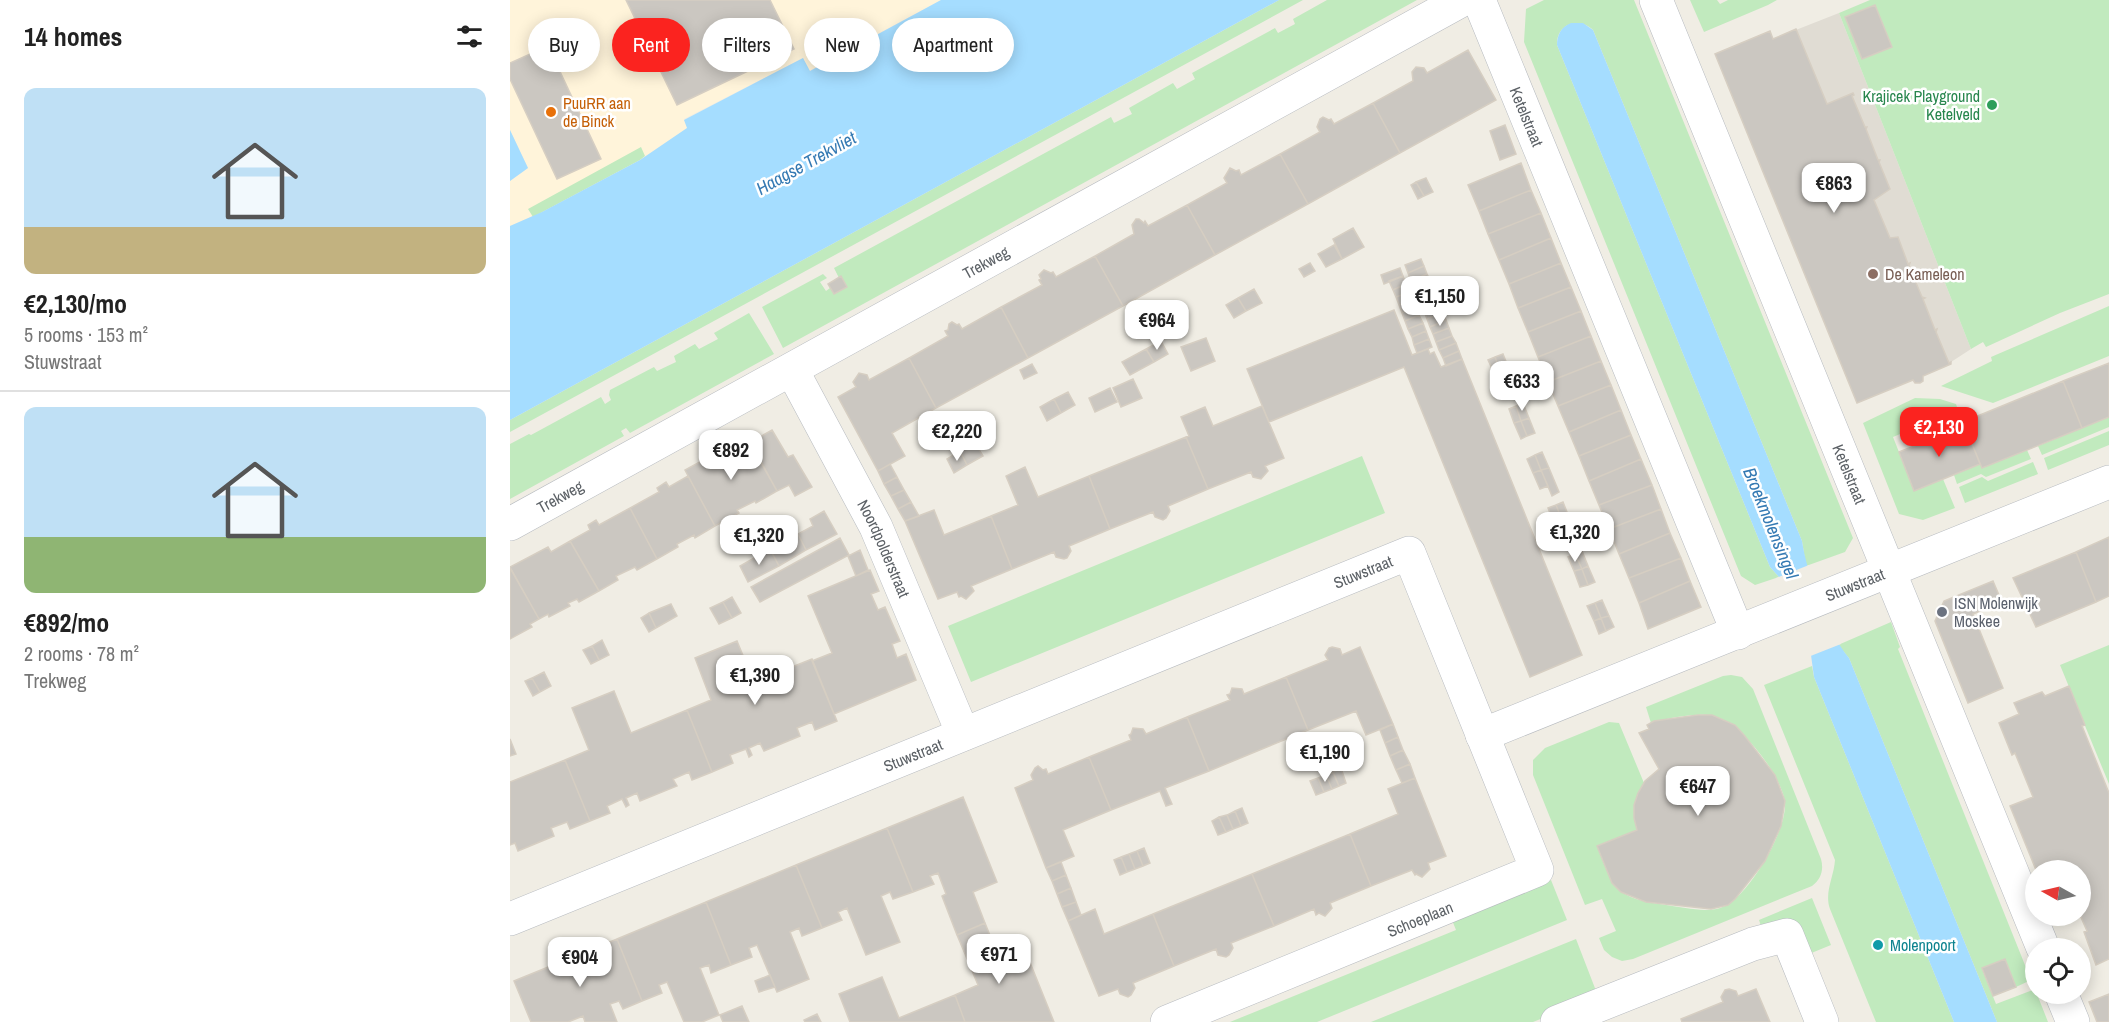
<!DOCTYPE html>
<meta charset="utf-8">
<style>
:root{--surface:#fff;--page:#f2f2f2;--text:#222;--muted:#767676;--line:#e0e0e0;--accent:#fb231f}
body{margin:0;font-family:"Archivo Narrow",sans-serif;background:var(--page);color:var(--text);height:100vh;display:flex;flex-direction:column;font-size:22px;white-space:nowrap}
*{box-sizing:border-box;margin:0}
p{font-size:20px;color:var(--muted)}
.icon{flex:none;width:33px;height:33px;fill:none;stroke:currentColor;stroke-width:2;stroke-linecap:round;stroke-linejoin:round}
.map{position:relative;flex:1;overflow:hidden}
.drawer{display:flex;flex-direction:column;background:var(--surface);width:510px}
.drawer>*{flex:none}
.banner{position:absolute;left:18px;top:18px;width:570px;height:54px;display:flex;gap:12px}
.needle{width:39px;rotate:278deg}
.controls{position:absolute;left:1515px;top:860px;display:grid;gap:12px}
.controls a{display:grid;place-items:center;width:66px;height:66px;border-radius:50%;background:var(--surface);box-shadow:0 3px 15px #0003;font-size:30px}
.price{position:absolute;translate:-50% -51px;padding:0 14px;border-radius:12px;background:#fff;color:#222;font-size:20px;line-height:39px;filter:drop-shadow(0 2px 3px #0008)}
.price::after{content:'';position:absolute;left:50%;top:36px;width:18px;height:14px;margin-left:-9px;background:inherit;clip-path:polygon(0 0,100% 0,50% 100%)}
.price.on{background:var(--accent);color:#fff}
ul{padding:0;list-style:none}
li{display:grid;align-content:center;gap:12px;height:318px;padding:0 24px}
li+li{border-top:2px solid var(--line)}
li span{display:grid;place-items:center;height:186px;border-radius:12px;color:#555}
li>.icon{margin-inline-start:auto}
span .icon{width:108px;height:108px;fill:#fffc;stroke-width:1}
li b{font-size:26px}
h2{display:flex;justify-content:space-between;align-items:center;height:72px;padding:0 24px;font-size:26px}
.tag{padding:0 21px;border-radius:27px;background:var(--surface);box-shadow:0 3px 15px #0003;font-size:21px;line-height:54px}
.tag.on{background:var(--accent);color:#fff}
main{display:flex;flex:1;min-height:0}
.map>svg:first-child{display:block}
.commercial{fill:#fff4da}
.education{fill:#e0dcd3}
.green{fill:#c1eabe}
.water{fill:#a5ddff}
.pier{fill:#f0ede4}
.building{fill:#cbc7c1;stroke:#d6cec2;stroke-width:1.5}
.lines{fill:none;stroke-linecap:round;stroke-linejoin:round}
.street-casing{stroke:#b7bbc0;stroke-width:34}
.street{stroke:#fff;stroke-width:33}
.leisure-dot{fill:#2e9e5b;stroke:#fff;stroke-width:2}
.food-dot{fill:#e8710a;stroke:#fff;stroke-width:2}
.education-dot{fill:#8d6e63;stroke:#fff;stroke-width:2}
.worship-dot{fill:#6b7280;stroke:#fff;stroke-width:2}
.culture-dot{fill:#0f9aa8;stroke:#fff;stroke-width:2}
.labels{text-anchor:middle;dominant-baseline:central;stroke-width:5;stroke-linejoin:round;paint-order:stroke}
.leisure-label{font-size:16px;fill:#27864d;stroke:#fff;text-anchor:end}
.food-label{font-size:16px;fill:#c56008;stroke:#fff;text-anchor:start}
.street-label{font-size:16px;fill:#5c6166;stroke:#fff}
.education-label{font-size:16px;fill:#785e54;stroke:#fff;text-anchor:start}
.worship-label{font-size:16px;fill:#5b616d;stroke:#fff;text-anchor:start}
.culture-label{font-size:16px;fill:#0d838f;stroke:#fff;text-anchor:start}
.water-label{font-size:18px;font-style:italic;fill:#357ab3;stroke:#fff}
</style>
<main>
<section class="drawer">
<h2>14 homes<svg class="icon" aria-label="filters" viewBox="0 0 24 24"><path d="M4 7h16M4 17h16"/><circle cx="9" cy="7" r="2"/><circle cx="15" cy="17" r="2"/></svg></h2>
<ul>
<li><span style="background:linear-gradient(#bfe0f5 75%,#c2b280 0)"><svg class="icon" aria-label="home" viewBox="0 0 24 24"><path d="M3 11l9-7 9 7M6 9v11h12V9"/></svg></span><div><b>€2,130/mo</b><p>5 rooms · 153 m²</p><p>Stuwstraat</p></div></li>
<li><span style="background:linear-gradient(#bfe0f5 70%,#8fb573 0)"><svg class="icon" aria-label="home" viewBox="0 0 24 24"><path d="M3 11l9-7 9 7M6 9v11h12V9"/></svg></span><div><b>€892/mo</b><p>2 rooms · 78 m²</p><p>Trekweg</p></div></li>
</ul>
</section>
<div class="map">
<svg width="1599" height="1022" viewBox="0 0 1599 1022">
<rect width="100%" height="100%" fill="#f0ede4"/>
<path class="commercial" d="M0 0H431L299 71 293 58 174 119 178 128 130 160 32 212 0 226V181L18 168 0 130Z"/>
<path class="education" d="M1329 13 1461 349 1441 362V364L1413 376V381L1410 383 1403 380 1347 403 1205 54 1260 31 1263 39Z"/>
<path class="green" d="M769 0H793L0 432V420Z
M817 0H907L273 348 252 307 313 274 317 278 310 282 316 291 320 288 318 284 329 278 324 268 601 117 604 123 622 114 619 108 663 83 667 89 685 79 682 73 765 28 768 33 785 24 783 19Z
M1034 0H1124L1343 538 1335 552 1296 566 1292 541 1083 30C1069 16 1046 24 1047 45L1260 567 1269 577 1245 585 1231 576 1014 42 1016 9Z
M1180 0H1207L1210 4 1218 0H1267L1258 5 1194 32Z
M1360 0H1599V294L1550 313 1476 347 1473 342 1461 349 1329 13Z
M131 147 135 156 130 160 23 217 18 209Z
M1599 306V356L1483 403 1431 386 1482 361 1481 357Z
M239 313 264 354 120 433 116 428 111 431 114 436 0 499V444L19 434 21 435 91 397 95 404 101 400 99 395 100 390 144 367 147 371 166 362 164 356 185 344 189 349 208 339 204 333Z
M1405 398 1430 399 1446 404 1448 410 1383 437 1404 490 1433 479 1445 508 1413 520 1389 514 1353 423Z
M1599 417V427L1532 455 1528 446Z
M1599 431V445L1538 470 1534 458Z
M1517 450 1521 459 1476 477 1471 474 1447 484 1444 475 1470 464 1472 468Z
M852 456 875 513 461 682 438 626Z
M1523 462 1528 474 1455 503 1449 487 1472 477 1478 481Z
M1381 622 1390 647 1388 649 1521 980 1506 987 1494 959 1472 969 1486 1004 1525 989 1538 1022H1487L1339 658 1328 645Z
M1599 645V784L1550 665Z
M1302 666 1304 677 1444 1022H1366L1320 909C1314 892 1324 877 1325 860L1254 685Z
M1221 675 1232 677 1243 689 1311 859C1314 870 1311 879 1302 886L1123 959 1112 961 1102 957 1094 950 1089 938 1106 931 1092 899 1075 905 1023 775V760L1035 748 1099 722 1109 723 1134 783C1123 801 1125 810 1127 830L1087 846C1104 891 1107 898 1156 905 1173 907 1194 913 1210 908 1237 900 1277 831 1275 803 1273 777 1230 721 1203 716 1185 712 1163 718 1145 721L1141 723 1136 707 1213 676Z
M1041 880 1057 920 807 1022H720L946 930 942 920Z
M1302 898 1321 945 1299 954 1252 929 1249 920Z
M1066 939 1088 996 1023 1022H861Z"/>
<path class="water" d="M431 0H769L0 420V226L32 212 130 160 177 128 174 120 293 58 300 71Z
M1061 23H1073L1083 30 1292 541C1297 574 1317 632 1339 658L1487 1022H1444L1304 677 1301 655 1269 577 1260 567 1047 45C1047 35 1051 27 1061 23Z
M0 130 18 168 0 181Z"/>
<path class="pier" d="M1299 565 1331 644 1298 657 1266 578Z"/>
<path class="building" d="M116 0H260L284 49 167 105Z
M1365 5 1382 47 1352 59 1335 17Z
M1286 29 1317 104 1343 93 1344 95 1342 96 1355 127H1357L1356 129 1368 160H1370L1369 162 1380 189 1364 200 1380 238 1388 237 1398 264 1400 263 1399 266 1412 297 1415 298 1413 299 1425 330 1427 329 1426 332 1439 363 1441 362V364L1413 376V381L1410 383H1405L1403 380 1347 403 1205 54 1260 31 1263 39Z
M38 46 91 159 47 179 0 79V63Z
M958 50 986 100 890 153 863 103 903 81 902 72 906 67 914 68 917 73Z
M863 103 890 153 798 204 770 154 810 132 807 127 810 119 813 117 819 120 821 119 824 124Z
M995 125 1006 154 990 160 980 131Z
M770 154 798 204 705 255 677 205 717 183 714 178 720 168 726 171 729 170 731 175Z
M1011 163 1021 190 969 211 958 185Z
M916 178 923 192 914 196 906 182Z
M906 182 914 196 908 199 901 185Z
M1021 190 1031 213 978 234 969 211Z
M677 205 705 255 613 306 585 256 624 234 622 225 626 219H629L634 223 635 221 638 226Z
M1031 213 1041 238 989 260 978 234Z
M843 228 854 247 832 259 823 239Z
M1041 238 1051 263 999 284 989 260Z
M824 245 832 259 816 267 808 254Z
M585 256 613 306 518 358 491 307 532 285 529 280 531 279 529 275 534 270 541 273 543 272 546 277Z
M911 259 914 266 898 273 895 265Z
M800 263 805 271 794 277 789 269Z
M1051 263 1061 287 1008 308 999 284Z
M914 266 917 274 901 281 898 273Z
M890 268 893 276 874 284 871 275Z
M917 274 921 282 905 288 901 281Z
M331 276 337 287 324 294 318 284Z
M893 276 896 284 883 290 879 281Z
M921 282 924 290 908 296 905 288Z
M896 284 900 292 886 297 883 290Z
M1061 287 1071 311 1018 332 1008 308Z
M744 289 752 303 736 311 728 298Z
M924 290 927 297 911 304 908 296Z
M900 292 903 299 889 305 886 297Z
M927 297 930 305 914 311 911 304Z
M728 298 736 311 724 318 716 305Z
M903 299 906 307 892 313 889 305Z
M930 305 933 312 917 319 914 311Z
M491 307 518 358 426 408 399 358 438 336 435 331 438 330 439 324 442 322 447 325 449 324 452 329Z
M906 307 909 315 895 321 892 313Z
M884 310 902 355 918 349 920 354 924 352 931 367 952 359 1072 655 1020 677 894 367 759 422 737 369Z
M1071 311 1081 336 1028 357 1018 332Z
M933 312 936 320 920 327 917 319Z
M909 315 913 323 898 329 895 321Z
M936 320 939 328 923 334 920 327Z
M913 323 916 331 902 337 898 329Z
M939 328 942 336 926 342 923 334Z
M916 331 919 339 904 345 902 337Z
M942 336 946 343 929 350 926 342Z
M1081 336 1091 361 1038 382 1028 357Z
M696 338 705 361 681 371 671 347Z
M919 339 922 347 907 353 904 345Z
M651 341 658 354 644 362 636 349Z
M946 343 949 351 933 358 929 350Z
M636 349 644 362 620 375 612 362Z
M949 351 952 359 936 366 933 358Z
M993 354 999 369 991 373 985 357Z
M985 357 991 373 985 375 978 360Z
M399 358 426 408 382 433 395 456 368 471 328 397 346 387 343 382 349 373 357 375 359 380Z
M1091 361 1101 385 1048 406 1038 382Z
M1599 363V417L1572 428 1553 381Z
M522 364 527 373 514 379 510 370Z
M999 369 1006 383 997 387 991 373Z
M991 373 997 387 991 390 985 375Z
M623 379 632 398 611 407 603 388Z
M1553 381 1572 428 1472 468 1453 422Z
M1101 385 1111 410 1059 432 1048 406Z
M600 388 607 402 585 412 579 398Z
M558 392 565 405 551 413 544 399Z
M544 399 551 413 537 421 530 407Z
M1013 403 1019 418 1011 421 1006 406Z
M752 406 774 458 755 466 758 471 751 479 743 477 741 472 698 489 676 437 679 436 671 417 695 407 703 426Z
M1006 406 1011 421 1004 423 999 409Z
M1111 410 1121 435 1069 456 1059 432Z
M1019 418 1025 433 1017 436 1011 421Z
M1011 421 1017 436 1011 439 1004 423Z
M1455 426 1470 464 1404 491 1389 452Z
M262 430 278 457 283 455 302 487 285 496 279 485 267 491 237 438 246 433 248 438Z
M1121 435 1131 459 1079 481 1069 456Z
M237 436 267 491 246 503 245 501 227 510 229 513 205 526 175 470Z
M676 437 698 489 658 506 660 511 656 518 653 520 645 517 643 512 600 529 579 476Z
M465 443 473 456 457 465 450 451Z
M450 451 457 465 444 473 437 459Z
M1032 452 1039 468 1031 470 1025 455Z
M1025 455 1031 470 1023 473 1017 459Z
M1131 459 1142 485 1089 505 1079 481Z
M380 464 387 477 374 484 368 471Z
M515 467 528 497 579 476 600 529 559 546 561 551 557 558 554 559 546 557 544 552 502 569 481 516 508 505 496 476Z
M1039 468 1049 492 1042 496 1031 470Z
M1031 470 1038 486 1030 489 1023 473Z
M178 476 205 526 185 538 184 535 167 544 168 547 147 559 120 508 149 492 147 488 156 482 159 487Z
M387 477 394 490 381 496 374 484Z
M1142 485 1151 509 1099 529 1089 505Z
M394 490 401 502 388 509 381 496Z
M401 502 409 516 395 521 388 509Z
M1053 502 1059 517 1052 520 1046 505Z
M1046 505 1052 520 1044 523 1038 508Z
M120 508 147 559 127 570 125 567 106 576 108 580 89 591 60 541 80 530 78 525 86 520 89 525Z
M1151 509 1160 533 1109 554 1099 529Z
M424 510 434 535 481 516 502 569 461 586 464 591 456 599 451 596 449 597 447 592 428 599 395 521Z
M314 511 327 534 296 550 288 534 303 526 300 519Z
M1059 517 1066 532 1058 535 1052 520Z
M1052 520 1058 535 1051 538 1044 523Z
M1066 532 1070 543 1061 547 1056 536Z
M1160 533 1171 558 1119 578 1109 554Z
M288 534 296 550 269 566 260 549Z
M1599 537V596L1586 602 1566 552Z
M330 538 339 555 250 602 241 587Z
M60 541 89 591 69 602 67 599 58 603 60 606 39 617 38 614 29 619 0 567 38 547 41 552Z
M260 549 269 566 238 582 230 566Z
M350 550 358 570 346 576 338 556Z
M1072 551 1078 566 1072 569 1065 554Z
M1566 552 1586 602 1526 627 1503 578Z
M1065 554 1072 569 1064 571 1058 557Z
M1171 558 1180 581 1129 603 1119 578Z
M1078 566 1085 582 1078 585 1072 569Z
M0 568 29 619 20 624 22 627 0 639Z
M1072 569 1078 585 1070 587 1064 571Z
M360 570 369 591 361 594 368 610 375 607 390 641 382 644 387 658 396 654 406 680 324 714 302 661 322 653 298 596Z
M1180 581 1191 607 1138 629 1129 603Z
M1483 581 1492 602 1463 614 1493 688 1458 703 1425 621 1434 601Z
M222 597 231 613 222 618 213 602Z
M1092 600 1099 616 1091 618 1085 603Z
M213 602 222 618 209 624 200 608Z
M1085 603 1091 618 1084 621 1077 606Z
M161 604 167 616 146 628 139 613Z
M139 613 146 628 139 632 131 618Z
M1099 616 1104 627 1096 631 1091 618Z
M1091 618 1096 631 1089 634 1084 621Z
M92 640 99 655 89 660 82 646Z
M227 641 244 682 302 659 327 721 305 730 302 722 287 728 290 736 254 751 250 743 239 748 242 755 239 757 236 749 220 755 223 763 202 772 177 710 201 700 185 658Z
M82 646 89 660 81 664 73 650Z
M822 647 830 649 832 655 850 647 883 724 856 735 846 711 798 730 776 677 818 660 815 655 819 648Z
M34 672 41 686 30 692 22 678Z
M776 677 798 730 699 771 677 717 720 700 717 695 720 694 722 688 732 689 734 694Z
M22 678 30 692 23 696 15 681Z
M1559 686 1575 725 1572 726 1599 793V959L1586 965 1574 932 1577 931 1570 915V870H1526L1500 806 1523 797 1505 753 1502 755 1489 723 1509 714 1504 703 1532 692 1535 696Z
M104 691 121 733 177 710 202 772 182 780 179 772 163 779 167 786 130 801 127 793 116 798 119 805 116 807 112 799 97 806 100 813 80 821 55 760 79 750 62 708Z
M1188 715H1202L1225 725 1234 735 1265 775 1275 801 1271 826 1255 861 1225 899 1218 905 1201 909 1136 902 1111 892 1102 883 1087 846 1127 830 1124 818V805L1128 793 1135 781 1149 769 1129 733 1139 729 1137 725 1144 721Z
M677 717 699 771 655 788 662 804 656 806 650 791 601 810 579 757 621 740 619 735 621 734 623 728 633 729 636 734Z
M883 724 888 737 875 743 870 730Z
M888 737 893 750 880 756 875 743Z
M0 739 6 754 0 756Z
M893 750 900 764 886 770 880 756Z
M579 757 601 810 553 830 564 856 536 868 505 788 523 780 521 775 525 768 528 766 533 770 536 769 538 774Z
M55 760 80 821 60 829 57 822 41 828 44 836 8 851 5 843 0 845V782Z
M900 764 905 778 892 783 886 770Z
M831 768 836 783 829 786 823 772Z
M823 772 829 786 822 789 816 775Z
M816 775 822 789 814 792 808 778Z
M808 778 814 792 806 795 800 781Z
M905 778 936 856 918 863 920 869 912 877 906 874 905 875 902 870 861 886 840 834 888 814 878 789Z
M453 797 487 882 463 892 475 923 447 935 432 896 436 894 428 873 420 876 424 884 403 892 377 828Z
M732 808 738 823 731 826 725 811Z
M725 811 731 826 723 829 717 815Z
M717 815 723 829 716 832 709 817Z
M709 817 716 832 708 835 702 821Z
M377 828 403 892 383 899 380 892 371 896 390 942 356 955 337 908 328 912 332 920 312 928 286 865Z
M840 834 861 886 820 903 822 908 815 916 809 913 806 915 804 909 764 926 742 874Z
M634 848 640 863 633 866 627 851Z
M627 851 633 866 625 869 619 854Z
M619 854 625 869 617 872 611 857Z
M611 857 617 872 610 875 604 860Z
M551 862 556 875 542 881 536 868Z
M286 865 312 928 292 936 289 928 280 932 299 979 267 992 247 945 239 948 242 957 221 965 196 902Z
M742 874 764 926 721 943 723 948 719 955 716 957 708 955 706 949 664 966 643 914Z
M556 875 561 888 547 894 542 881Z
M561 888 566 902 552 907 547 894Z
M196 902 221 965 201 973 199 965 190 968 209 1015 192 1022H174L157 982 149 985 152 993 132 1001 107 939Z
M566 902 571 915 558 921 552 907Z
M585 909 594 934 643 914 664 966 623 983 625 988 621 995 618 997 610 994 608 989 589 996 558 921Z
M475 923 492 965 517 955 544 1022H455L445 995 468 985 447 935Z
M107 939 132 1001 113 1009 109 1001 100 1004 107 1022H75L73 1016 58 1022H21L4 981Z
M1495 959 1506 987 1483 996 1472 968Z
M260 975 265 987 249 992 245 981Z
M372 977 389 1018 445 995 455 1022H340L329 994Z
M1219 989 1226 991 1228 996 1246 989 1260 1022H1172L1171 1019 1213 1002 1211 997 1215 990Z
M1599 994V1022H1587L1579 1002Z
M232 1006 239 1022H213L210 1015Z
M307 1014 311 1022H295L294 1020Z"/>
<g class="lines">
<g class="street-casing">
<g id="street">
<path id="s1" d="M969 0 1228 633"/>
<path id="s2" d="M1146 0 1533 948"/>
<path id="s3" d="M282 370 366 527 453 734"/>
<path id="s4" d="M0 524 952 0"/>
<path id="s5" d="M972 735 1599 482"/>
<path id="s6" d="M0 919 899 553 1027 870 657 1022"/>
<path d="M1551 993 1563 1022"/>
<path d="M1047 1022 1243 944 1277 935 1312 1022"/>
</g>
</g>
<use href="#street" class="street"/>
</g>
<circle class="leisure-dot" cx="1482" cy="105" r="6"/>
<circle class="food-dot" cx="41" cy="112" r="6"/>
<circle class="education-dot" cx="1363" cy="274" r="6"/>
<circle class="worship-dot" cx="1432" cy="612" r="6"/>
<circle class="culture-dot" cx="1368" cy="945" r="6"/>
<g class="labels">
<g class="leisure-label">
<text x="1470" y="96">Krajicek Playground<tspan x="1470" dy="18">Ketelveld</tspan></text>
</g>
<g class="food-label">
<text x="53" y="103">PuuRR aan<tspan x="53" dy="18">de Binck</tspan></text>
</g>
<g class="street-label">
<text stroke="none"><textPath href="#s1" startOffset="126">Ketelstraat</textPath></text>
<text stroke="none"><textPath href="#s4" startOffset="543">Trekweg</textPath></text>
<text stroke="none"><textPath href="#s2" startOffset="512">Ketelstraat</textPath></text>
<text stroke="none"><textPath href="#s4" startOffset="57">Trekweg</textPath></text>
<text stroke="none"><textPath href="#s3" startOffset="201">Noordpolderstraat</textPath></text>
<text stroke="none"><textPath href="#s6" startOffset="921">Stuwstraat</textPath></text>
<text stroke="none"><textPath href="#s5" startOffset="402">Stuwstraat</textPath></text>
<text stroke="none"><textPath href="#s6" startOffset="435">Stuwstraat</textPath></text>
<text transform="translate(910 919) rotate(-22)">Schoeplaan</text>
</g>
<g class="education-label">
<text x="1375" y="274">De Kameleon</text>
</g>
<g class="worship-label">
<text x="1444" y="603">ISN Molenwijk<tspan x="1444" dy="18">Moskee</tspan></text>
</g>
<g class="culture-label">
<text x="1380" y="945">Molenpoort</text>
</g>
<g class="water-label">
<text transform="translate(296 163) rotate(-29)">Haagse Trekvliet</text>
<text transform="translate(1261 523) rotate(68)">Broekmolensingel</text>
</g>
</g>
</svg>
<div class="controls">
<a><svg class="needle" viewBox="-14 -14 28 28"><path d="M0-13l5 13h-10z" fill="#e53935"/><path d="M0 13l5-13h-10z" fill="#767676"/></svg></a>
<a><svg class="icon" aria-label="locate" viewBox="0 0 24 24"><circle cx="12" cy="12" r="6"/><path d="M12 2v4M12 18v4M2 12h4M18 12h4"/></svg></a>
</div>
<b class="price" style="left:1324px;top:214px">€863</b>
<b class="price" style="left:930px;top:327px">€1,150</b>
<b class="price" style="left:647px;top:351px">€964</b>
<b class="price" style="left:1012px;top:412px">€633</b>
<b class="price on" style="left:1429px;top:458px">€2,130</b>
<b class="price" style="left:447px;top:462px">€2,220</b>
<b class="price" style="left:221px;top:481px">€892</b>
<b class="price" style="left:1065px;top:563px">€1,320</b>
<b class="price" style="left:249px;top:566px">€1,320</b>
<b class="price" style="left:245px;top:706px">€1,390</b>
<b class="price" style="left:815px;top:783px">€1,190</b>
<b class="price" style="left:1188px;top:817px">€647</b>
<b class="price" style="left:489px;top:985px">€971</b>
<b class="price" style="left:70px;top:988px">€904</b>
<div class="banner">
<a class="tag">Buy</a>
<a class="tag on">Rent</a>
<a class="tag">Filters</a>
<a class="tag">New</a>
<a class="tag">Apartment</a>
</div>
</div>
</main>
